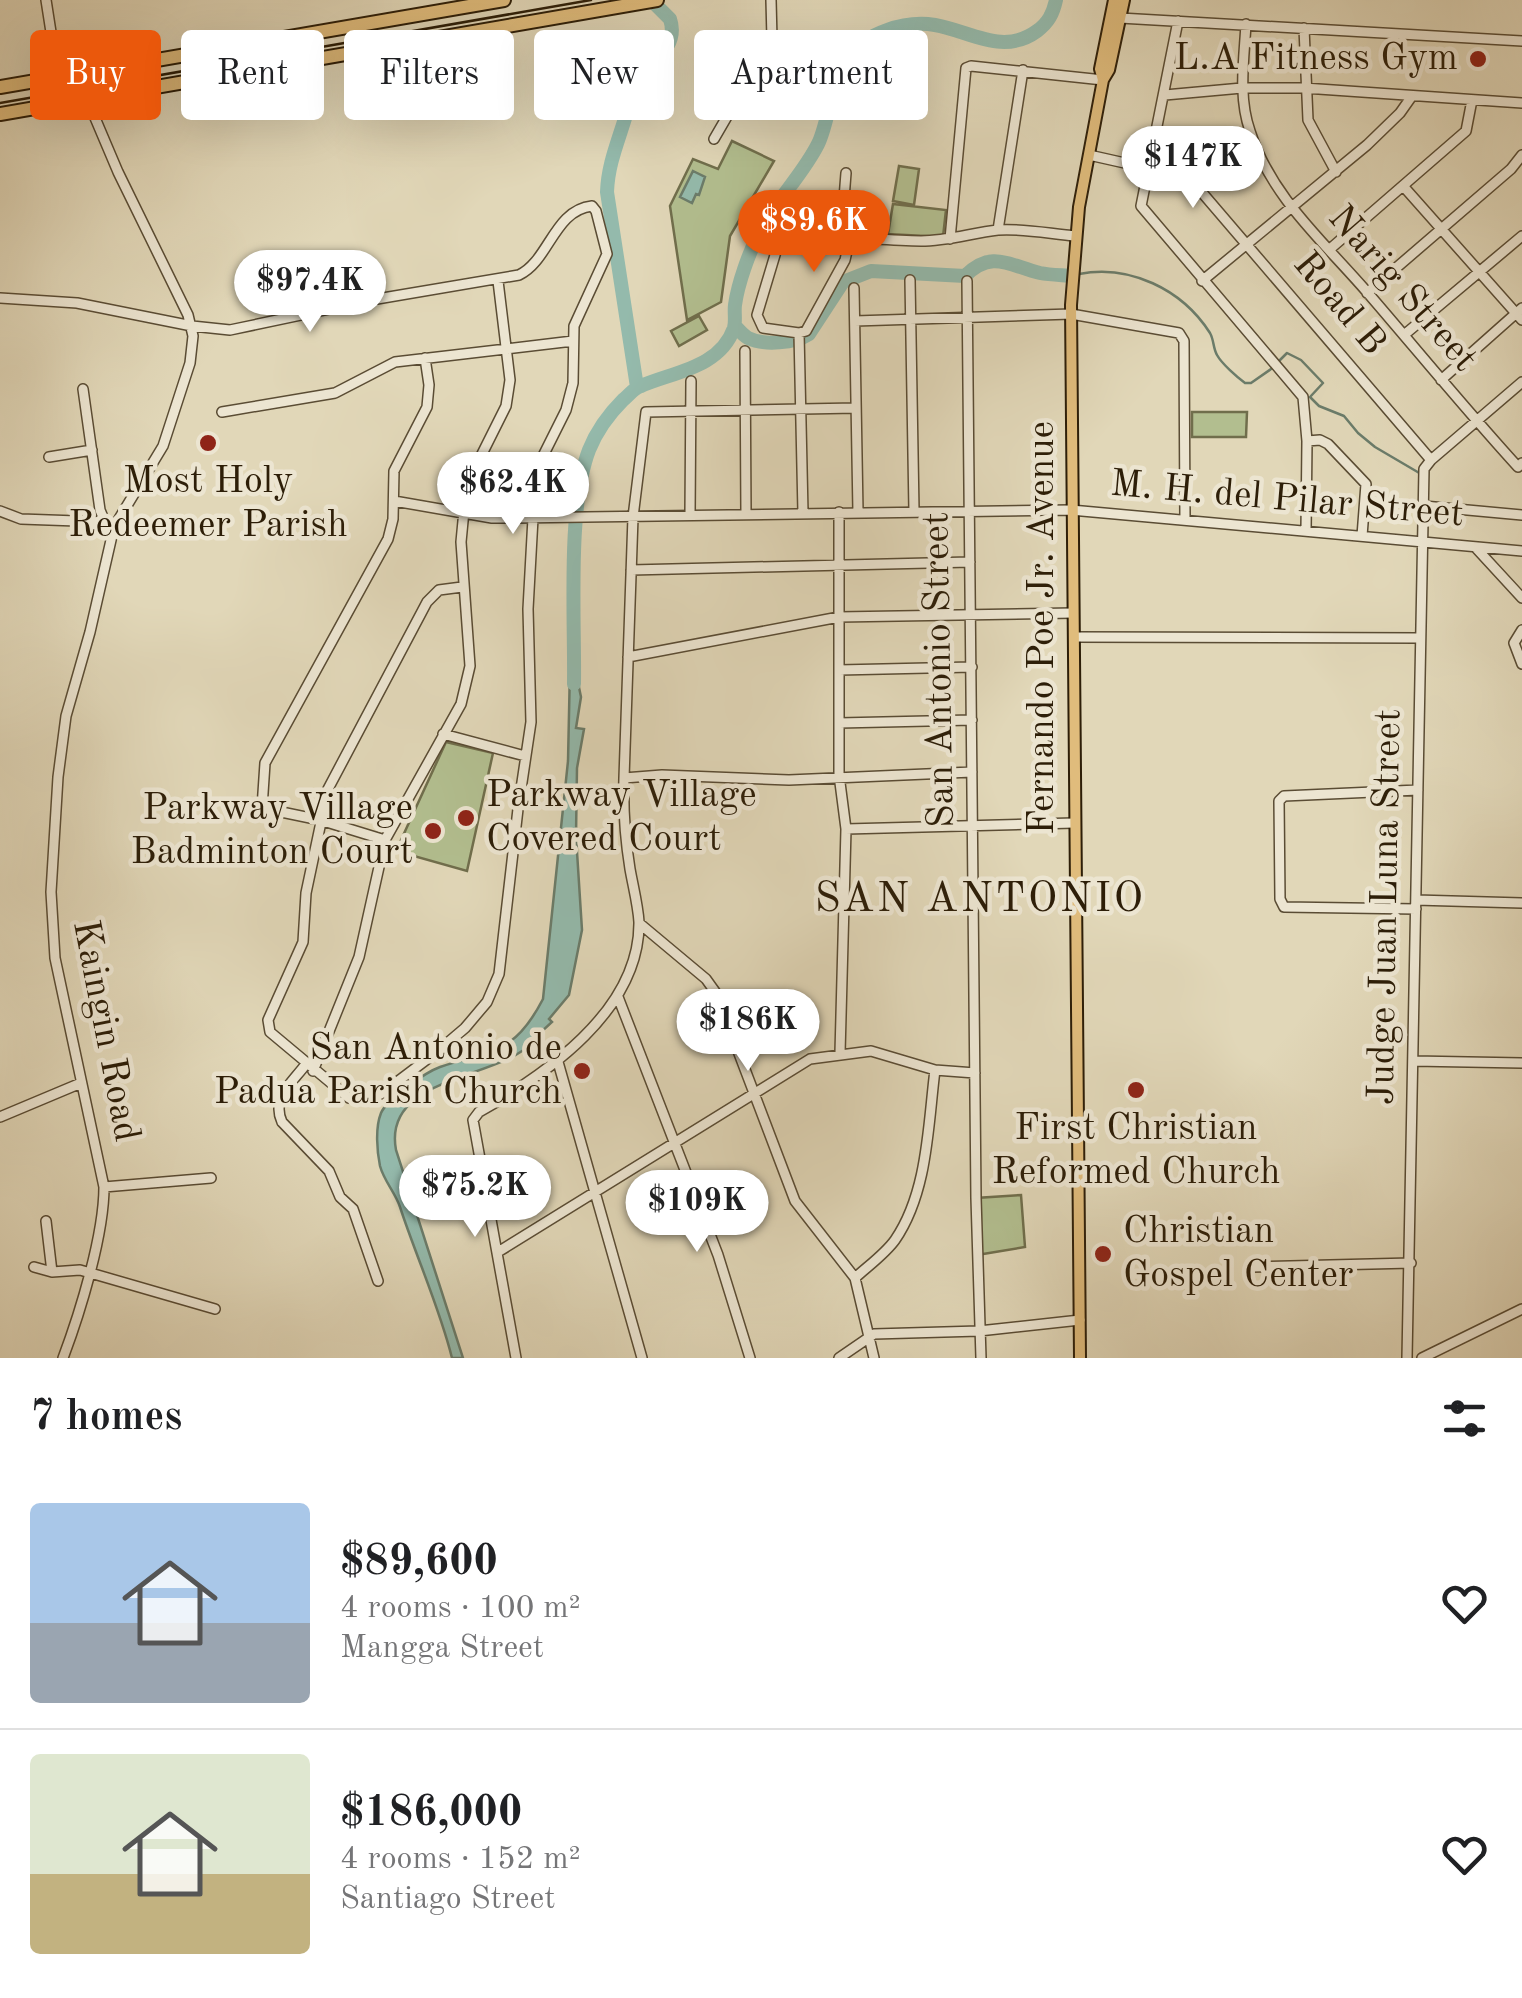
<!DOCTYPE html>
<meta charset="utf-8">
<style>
:root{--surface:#fff;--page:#f6f6f6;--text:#202124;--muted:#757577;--line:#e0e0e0;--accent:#ea580c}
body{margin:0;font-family:"Old Standard TT",serif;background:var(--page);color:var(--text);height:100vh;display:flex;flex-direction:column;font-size:38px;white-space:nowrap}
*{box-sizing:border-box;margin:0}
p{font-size:32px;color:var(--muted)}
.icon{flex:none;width:55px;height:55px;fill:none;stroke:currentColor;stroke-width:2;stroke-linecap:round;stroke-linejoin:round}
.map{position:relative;height:1358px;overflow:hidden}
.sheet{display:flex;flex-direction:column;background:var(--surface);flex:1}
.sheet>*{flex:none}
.hud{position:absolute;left:30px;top:30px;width:1000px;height:90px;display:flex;gap:20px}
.price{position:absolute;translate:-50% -85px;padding:0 22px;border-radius:35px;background:#fff;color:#222;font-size:32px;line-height:65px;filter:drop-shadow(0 2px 5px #0008)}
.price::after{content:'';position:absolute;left:50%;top:60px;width:30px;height:22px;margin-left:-15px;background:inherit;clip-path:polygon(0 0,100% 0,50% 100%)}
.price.active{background:var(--accent);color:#fff}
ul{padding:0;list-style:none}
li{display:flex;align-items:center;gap:30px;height:250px;padding:0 30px}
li+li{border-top:2px solid var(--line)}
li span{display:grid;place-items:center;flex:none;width:280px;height:200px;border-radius:10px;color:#555}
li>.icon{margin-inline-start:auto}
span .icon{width:120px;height:120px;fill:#fffc;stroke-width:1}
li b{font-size:42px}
h2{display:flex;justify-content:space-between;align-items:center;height:120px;padding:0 30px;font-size:42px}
.tag{padding:0 35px;border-radius:10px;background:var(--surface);box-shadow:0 10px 40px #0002;font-size:35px;line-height:90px}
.tag.active{background:var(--accent);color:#fff}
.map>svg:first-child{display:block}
.green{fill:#b2be8f;stroke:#706e4c;stroke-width:2.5}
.water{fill:#94baac;stroke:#6b7c6a;stroke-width:2.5}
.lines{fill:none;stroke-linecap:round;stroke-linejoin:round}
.stream{stroke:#6b7c6a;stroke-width:2.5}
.river{stroke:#94baac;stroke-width:14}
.minor-casing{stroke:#5a4c34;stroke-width:12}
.major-casing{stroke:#2d1e08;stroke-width:14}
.highway-casing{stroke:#2d1e08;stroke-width:16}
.minor{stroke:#ece5d1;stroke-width:9}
.major{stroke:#e0bc7c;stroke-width:10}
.highway{stroke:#e0bc7c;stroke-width:12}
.tram{stroke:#2d1e08;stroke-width:2.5}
.poi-dot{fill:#8f2418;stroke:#ece5d1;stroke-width:4}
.labels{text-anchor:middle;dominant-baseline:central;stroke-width:9;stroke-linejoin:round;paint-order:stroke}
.poi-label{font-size:38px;fill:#2d1e08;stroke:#ece5d1;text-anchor:end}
.street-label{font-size:38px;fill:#2d1e08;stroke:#ece5d1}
.quarter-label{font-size:42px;letter-spacing:2.5px;fill:#2d1e08;stroke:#ece5d1}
</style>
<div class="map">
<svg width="1522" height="1358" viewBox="0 0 1522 1358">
<rect width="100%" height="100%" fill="#e1d7b8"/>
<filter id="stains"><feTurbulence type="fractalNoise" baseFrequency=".002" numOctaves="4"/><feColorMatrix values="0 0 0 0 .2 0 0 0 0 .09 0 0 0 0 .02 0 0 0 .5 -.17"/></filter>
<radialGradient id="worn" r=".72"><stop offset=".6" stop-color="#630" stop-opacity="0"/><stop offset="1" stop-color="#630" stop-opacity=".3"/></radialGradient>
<path class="green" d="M732 141 774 161 730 236 721 302 687 320 670 206 693 159 718 169Z
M899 166 919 169 914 205 893 201Z
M893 204 946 210 943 237 888 234Z
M699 316 707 330 679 346 671 331Z
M1192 412H1247L1246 437H1192Z
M446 742 493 753 467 871 396 851Z
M1021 1195 1025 1247 977 1255 976 1198Z"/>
<path class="water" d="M693 171 705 177 699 195 696 194 692 203 680 197Z
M570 667 575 668 581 697 576 728 584 729 577 768 576 836 582 930 569 995 549 1019 552 1022 539 1034 534 1033V1041C500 1080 382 1075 396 1150L463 1358H452C440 1309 416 1256 400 1207 395 1192 384 1181 380 1166 377 1151 375 1128 381 1113 387 1099 426 1072 440 1067 493 1049 514 1055 543 999L568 761Z"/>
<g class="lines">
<path class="stream" d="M1079 274C1129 264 1182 289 1210 333 1214 340 1213 348 1217 355 1222 364 1237 377 1245 383H1251L1274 367
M1279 361 1287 353 1301 360 1323 383 1310 397 1319 406 1344 416 1358 433 1375 447 1421 474"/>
<path class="river" d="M735 326C739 330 743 335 748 338 764 346 795 343 809 334L843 282 871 271 965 276C992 249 1010 266 1040 273 1050 275 1062 275 1073 276
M637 387 607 192C608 164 618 142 626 115 629 104 627 94 633 85 648 64 680 49 670 19L651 0
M574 684C575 619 567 508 589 450 597 430 608 415 623 400 629 395 634 388 641 386 673 372 720 368 734 328 736 321 734 312 735 305 738 283 749 253 759 233 775 201 802 176 818 144 829 122 833 74 846 58 865 33 905 20 935 25 970 31 1003 56 1037 31 1048 23 1053 14 1056 0"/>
<g class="minor-casing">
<path id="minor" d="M46 0 58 77
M1120 18 1522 41
M1178 21 1141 206 1303 397 1307 441 1306 531
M1246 24C1244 60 1238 97 1250 131 1271 197 1323 241 1367 292 1417 350 1466 410 1518 467L1522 463
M1304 28 1308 120 1336 172
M1165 95 1242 88H1304L1522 103
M714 139 772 39 771 0
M1089 155 1147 168
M1149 162 1185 175 1193 182 1431 460
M1404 187 1522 320
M998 230 1023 70
M841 237 846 173
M850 238 845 260 806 331 799 333 763 328 757 315 778 245 788 237C832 235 876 240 921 241 947 241 972 233 998 230 1022 228 1051 234 1076 236
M950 239 966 68 971 66 1103 80
M1330 249 1466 131 1472 100
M910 280 914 511
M967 281 976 1198 981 1358
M1202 281 1367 145 1400 113 1412 96
M854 288 858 512
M1367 293 1511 169 1522 155
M0 298 77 303 192 326 230 330 377 299 519 275C549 261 554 210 592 206L596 211 607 254 574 326 573 383 566 410 543 456 533 518 528 609 531 722 518 809 499 974 487 1002 465 1028 438 1051 381 1094 365 1100 349 1098 270 1032 268 1020 303 942 306 893 328 789 427 602 439 590 462 587
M855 321 1071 314 1179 333 1184 341 1185 520
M799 333 803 513
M1404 335 1522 236
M745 351 746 514
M1441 380 1522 308
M83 389 100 510 105 522 114 527
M222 412 335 393 395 362 573 341
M1307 441 1320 440 1328 444 1366 484 1362 536
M49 457 92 450
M394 501 492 518H515L1071 510 1522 551
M1424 506 1522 515
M0 511 21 519 105 522
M839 512V775L846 829 840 1053
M690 515 691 381
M1476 548 1522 598
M631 570 970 562
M1522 630 1514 643 1522 664
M1074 637 1419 638
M628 657 839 617 1073 613
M839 670 972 667
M839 723 972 720
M443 734 525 756
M624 778 662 775 789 780 972 772
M232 808H262L320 820 385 840
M262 808 265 763 388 539 393 519 394 471 427 407 429 385 425 358
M846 829 1074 823
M1416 900 1522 903
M1416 909 1284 907 1280 899 1279 801 1284 796 1418 790
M639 923 706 979 716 993 795 1201 855 1278 874 1358
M618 997 718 1255 750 1358
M1414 1061 1522 1063
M558 1062 642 1358
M306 1064C292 1083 271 1098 282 1122L329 1171 340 1197 353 1209 378 1281
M313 1071 359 957 385 840 461 704 470 666 461 542 465 500 470 478 506 406 510 380 498 281
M0 1117 81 1083
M104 1187 211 1178
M46 1221 52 1272
M498 1252 810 1059 871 1051 935 1070 975 1073
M34 1267 52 1272 80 1270 215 1309
M1252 1267 1411 1263
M855 1278C868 1266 885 1254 895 1240 928 1192 928 1125 935 1070
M63 1358C80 1313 104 1235 104 1187L55 958 51 892 58 777 66 716 90 632 114 527 163 446 190 363 193 336 188 315 118 172 87 99
M516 1358 473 1120 479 1112C547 1074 640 1010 639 922 638 905 633 886 630 869 625 838 623 809 624 778L633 517 646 412 856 408
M839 1358 874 1334 979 1331 1080 1320
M1407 1358 1424 469 1431 460 1522 382
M1422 1358 1522 1309"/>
</g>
<g class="major-casing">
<path id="major" d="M1103 80 1100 69 1114 0
M1080 1358 1071 305 1079 207 1103 80 1109 70 1124 0"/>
</g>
<g class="highway-casing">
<path id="highway" d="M0 87 504 0
M0 114 657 0"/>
</g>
<use href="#minor" class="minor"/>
<use href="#major" class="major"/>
<use href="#highway" class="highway"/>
<path class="tram" d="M0 103 591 0"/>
</g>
<g class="poi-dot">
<circle cx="1478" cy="59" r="10"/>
<circle cx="208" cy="443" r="10"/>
<circle cx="466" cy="818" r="10"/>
<circle cx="433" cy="831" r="10"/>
<circle cx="582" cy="1071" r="10"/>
<circle cx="1136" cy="1090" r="10"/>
<circle cx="1103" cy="1254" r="10"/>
</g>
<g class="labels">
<g class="poi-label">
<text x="1458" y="59">L.A Fitness Gym</text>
<text x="208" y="482" text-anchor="middle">Most Holy<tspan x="208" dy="44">Redeemer Parish</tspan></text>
<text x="486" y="796" text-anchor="start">Parkway Village<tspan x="486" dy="44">Covered Court</tspan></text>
<text x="413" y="809">Parkway Village<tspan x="413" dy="44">Badminton Court</tspan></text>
<text x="562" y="1049">San Antonio de<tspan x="562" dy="44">Padua Parish Church</tspan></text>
<text x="1136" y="1129" text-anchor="middle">First Christian<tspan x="1136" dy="44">Reformed Church</tspan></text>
<text x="1123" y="1232" text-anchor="start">Christian<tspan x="1123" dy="44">Gospel Center</tspan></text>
</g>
<g class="street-label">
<text transform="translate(1402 289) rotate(49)">Narig Street</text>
<text transform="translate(1339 304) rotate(50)">Road B</text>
<text transform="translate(1287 500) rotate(5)">M. H. del Pilar Street</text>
<text transform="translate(1043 628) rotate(-90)">Fernando Poe Jr. Avenue</text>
<text transform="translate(940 670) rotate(-91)">San Antonio Street</text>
<text transform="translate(1386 907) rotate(-89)">Judge Juan Luna Street</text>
<text transform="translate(105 1031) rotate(79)">Kaingin Road</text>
</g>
<g class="quarter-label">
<text x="980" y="900">SAN ANTONIO</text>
</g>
</g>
<rect width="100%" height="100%" filter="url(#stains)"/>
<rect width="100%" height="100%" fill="url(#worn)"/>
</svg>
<b class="price" style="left:1193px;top:211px">$147K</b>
<b class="price active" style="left:814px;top:275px">$89.6K</b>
<b class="price" style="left:310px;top:335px">$97.4K</b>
<b class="price" style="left:513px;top:537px">$62.4K</b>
<b class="price" style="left:748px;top:1074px">$186K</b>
<b class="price" style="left:475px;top:1240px">$75.2K</b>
<b class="price" style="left:697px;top:1255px">$109K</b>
<div class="hud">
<a class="tag active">Buy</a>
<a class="tag">Rent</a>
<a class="tag">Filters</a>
<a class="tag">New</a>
<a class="tag">Apartment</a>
</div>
</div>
<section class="sheet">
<h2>7 homes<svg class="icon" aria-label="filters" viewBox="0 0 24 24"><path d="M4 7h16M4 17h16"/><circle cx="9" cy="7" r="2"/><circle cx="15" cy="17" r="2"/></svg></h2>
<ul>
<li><span style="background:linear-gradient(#a9c7e8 60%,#9aa5b1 0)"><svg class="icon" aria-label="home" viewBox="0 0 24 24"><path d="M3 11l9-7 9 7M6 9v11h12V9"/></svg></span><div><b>$89,600</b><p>4 rooms · 100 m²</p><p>Mangga Street</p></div><svg class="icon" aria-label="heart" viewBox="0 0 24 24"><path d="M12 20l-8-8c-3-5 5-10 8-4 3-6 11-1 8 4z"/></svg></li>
<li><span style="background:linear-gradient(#dfe7d0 60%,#c2b280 0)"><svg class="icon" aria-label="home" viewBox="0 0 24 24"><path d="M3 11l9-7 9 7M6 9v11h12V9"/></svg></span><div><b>$186,000</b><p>4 rooms · 152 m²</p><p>Santiago Street</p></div><svg class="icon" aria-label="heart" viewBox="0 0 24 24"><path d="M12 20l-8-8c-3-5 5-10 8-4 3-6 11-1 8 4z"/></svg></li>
</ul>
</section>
